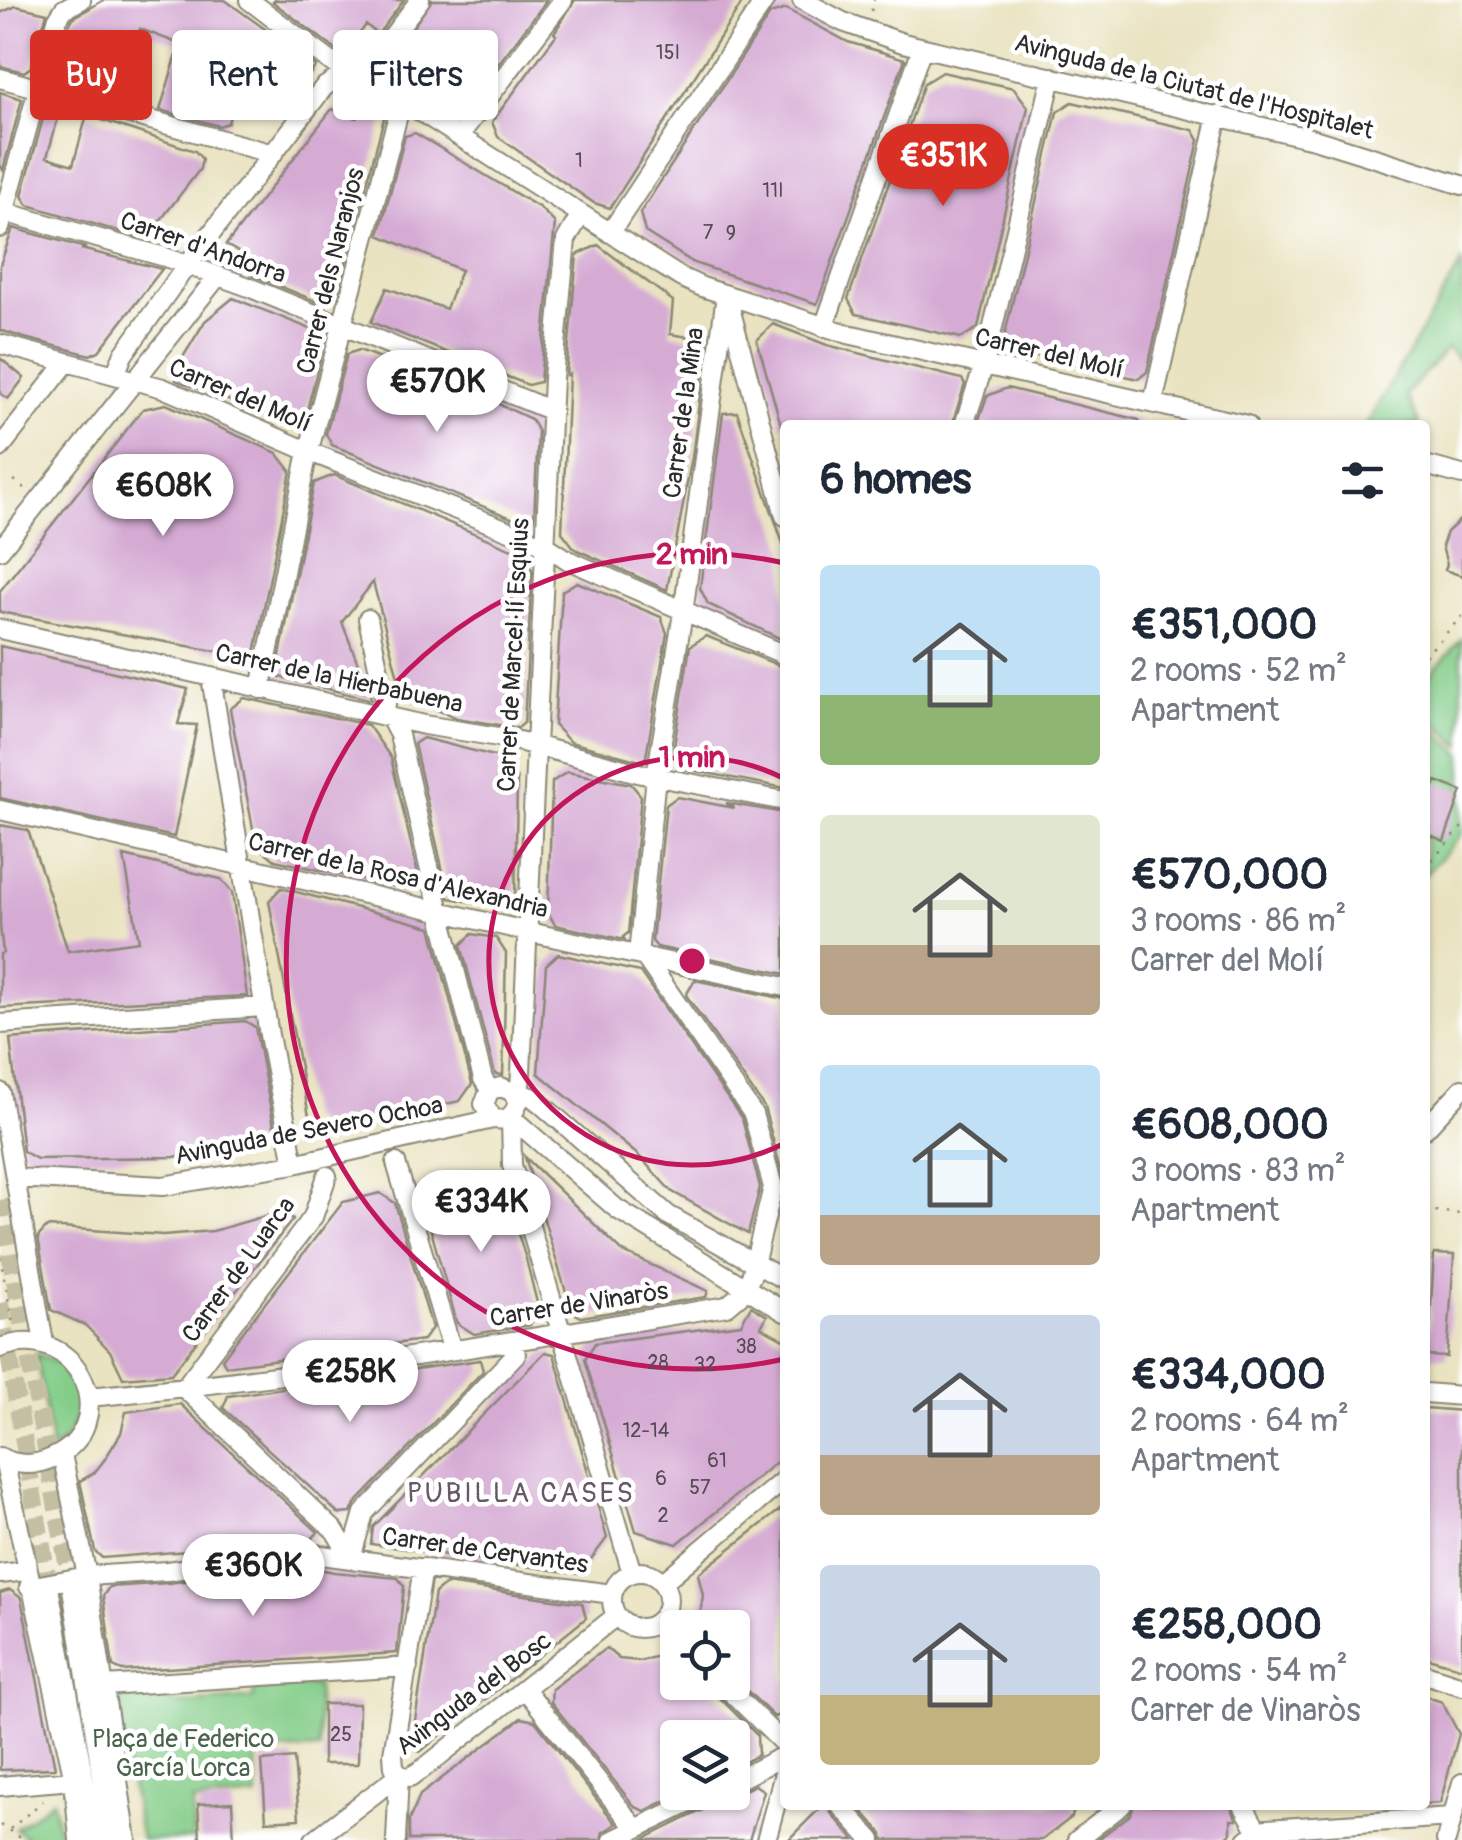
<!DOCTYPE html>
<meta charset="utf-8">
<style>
:root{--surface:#fff;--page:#f6f6f7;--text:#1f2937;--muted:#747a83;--accent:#d93025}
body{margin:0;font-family:Pangolin,sans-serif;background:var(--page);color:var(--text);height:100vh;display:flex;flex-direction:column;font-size:38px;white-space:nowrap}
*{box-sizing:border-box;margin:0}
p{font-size:32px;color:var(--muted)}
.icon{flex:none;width:55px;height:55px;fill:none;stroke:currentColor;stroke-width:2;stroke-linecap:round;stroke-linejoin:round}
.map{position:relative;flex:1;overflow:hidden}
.side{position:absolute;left:780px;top:420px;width:650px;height:1390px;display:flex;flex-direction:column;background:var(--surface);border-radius:10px;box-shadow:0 2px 8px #0004}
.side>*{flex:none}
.top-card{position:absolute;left:30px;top:30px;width:600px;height:90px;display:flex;gap:20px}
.fabs{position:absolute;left:660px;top:1610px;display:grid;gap:20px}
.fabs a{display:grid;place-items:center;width:90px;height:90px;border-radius:10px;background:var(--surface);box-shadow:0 2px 8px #0004;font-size:50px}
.price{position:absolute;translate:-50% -85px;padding:0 22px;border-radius:35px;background:#fff;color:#222;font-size:32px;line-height:65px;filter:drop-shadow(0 2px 5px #0008)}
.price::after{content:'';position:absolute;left:50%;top:60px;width:30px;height:22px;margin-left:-15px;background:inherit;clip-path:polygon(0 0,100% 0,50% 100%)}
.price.on{background:var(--accent);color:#fff}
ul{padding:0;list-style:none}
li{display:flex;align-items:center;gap:30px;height:250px;padding:0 40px}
li span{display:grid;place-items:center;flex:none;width:280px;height:200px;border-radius:10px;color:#555}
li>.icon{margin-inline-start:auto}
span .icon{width:120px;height:120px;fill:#fffc;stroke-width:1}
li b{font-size:42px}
h2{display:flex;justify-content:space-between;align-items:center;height:120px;padding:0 40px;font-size:42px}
.pill{padding:0 35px;border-radius:10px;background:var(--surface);box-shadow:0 2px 8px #0004;font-size:35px;line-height:90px}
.pill.on{background:var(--accent);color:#fff}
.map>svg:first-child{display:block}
.green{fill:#84cd89;stroke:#587c5a;stroke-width:2.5}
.building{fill:#d5abd4}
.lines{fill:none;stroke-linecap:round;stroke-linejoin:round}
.minor-tunnel{stroke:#c4bea3;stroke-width:18;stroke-dasharray:18 9;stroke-linecap:butt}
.minor-casing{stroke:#8a8776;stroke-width:22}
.path{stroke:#8a8776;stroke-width:2.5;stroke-dasharray:2.5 8;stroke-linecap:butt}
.minor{stroke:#fff;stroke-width:18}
.ring{fill:none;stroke:#c2185b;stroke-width:5}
.labels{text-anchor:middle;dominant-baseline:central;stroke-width:9;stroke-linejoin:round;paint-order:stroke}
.number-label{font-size:20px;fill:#564b55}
.street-label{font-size:25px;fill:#2b2b2b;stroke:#fff}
.park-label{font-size:25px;fill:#4a644c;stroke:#fff}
.neighbourhood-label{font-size:28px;letter-spacing:2.5px;fill:#665866;stroke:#fff}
.centre{fill:#c2185b;stroke:#fff;stroke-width:5}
.ring-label{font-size:30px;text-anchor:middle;font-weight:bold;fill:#c2185b;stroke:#fff;stroke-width:9;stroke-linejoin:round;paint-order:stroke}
</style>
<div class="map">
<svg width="1462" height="1840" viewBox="0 0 1462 1840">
<rect width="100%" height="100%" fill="#fff"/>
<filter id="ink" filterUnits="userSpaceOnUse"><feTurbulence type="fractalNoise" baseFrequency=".01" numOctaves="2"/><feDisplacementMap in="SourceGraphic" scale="20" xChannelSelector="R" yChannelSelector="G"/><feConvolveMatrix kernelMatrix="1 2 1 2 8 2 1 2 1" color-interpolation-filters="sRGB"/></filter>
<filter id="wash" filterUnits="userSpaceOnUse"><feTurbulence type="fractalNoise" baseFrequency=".0048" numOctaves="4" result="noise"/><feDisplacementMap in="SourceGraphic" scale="40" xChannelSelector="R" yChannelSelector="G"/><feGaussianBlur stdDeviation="2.25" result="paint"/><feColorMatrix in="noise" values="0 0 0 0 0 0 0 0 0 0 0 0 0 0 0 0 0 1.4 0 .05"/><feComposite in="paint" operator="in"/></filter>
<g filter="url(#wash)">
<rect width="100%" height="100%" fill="#eae3c1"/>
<path class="green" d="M1462 262V363L1447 348 1406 395 1420 425H1366Z
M1462 639V747L1425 713V680Z
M1425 721 1462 754V834L1425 875Z
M36 1354C87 1368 92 1420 52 1451Z
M317 1685 319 1749 256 1752 257 1797 193 1802V1840H141L116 1706 125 1691 171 1690 173 1704 254 1698 253 1686Z
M53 1800 60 1840H29L15 1829Z"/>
<g id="blocks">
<path class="building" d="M104 0H225L316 66 302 85 272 64 253 88 239 79 228 123 219 126 160 110 180 44 140 29 123 99 54 80 69 25 73 18Z
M275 0H404L378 34 366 25 343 55 273 2Z
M432 0H547L463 110 454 112 384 68Z
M575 0H744L610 208 594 203 498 137 492 122 556 35 554 33Z
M16 6 47 13 31 67 24 72 0 66V13Z
M786 9 848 42 905 59 817 304 694 263 645 232 640 213 770 14Z
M942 72 1014 88 1028 107 978 328 961 338 856 314 848 299 924 83Z
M0 92 22 99 3 170 0 165Z
M370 102 385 114 336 300 318 302 250 274 247 257 226 245 332 109 357 118Z
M1072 102 1193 130 1199 140 1147 372 1138 379 1017 351 1005 334 1057 112Z
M47 104 61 108 47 157 73 165 87 115 195 151 202 159 200 169 153 230 138 237 28 205 22 196Z
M415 133 540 208 555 223 540 382 528 385 371 322 387 288 446 309 461 270 379 235 405 136Z
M13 228 86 248 81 249 162 269 99 351 90 355 21 337 0 330V265Z
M598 245 673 301 670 334 707 340 692 457 667 590 575 549 562 532 569 374 566 375 577 255Z
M233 298 316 331 325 340 302 429 176 380 180 362 205 321Z
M773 324 827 345 962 379 965 384 952 425H781L757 340Z
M359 350 479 395 531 419 538 432 534 519 524 523 332 445 326 434 347 354Z
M0 358 24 378 8 399 0 393Z
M1007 388 1139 420 1138 425H977L987 396Z
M166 404 277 453 291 471 254 658 0 612V591L143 409Z
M737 412 785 549V641L708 604 700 588 723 413Z
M334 475 524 554 532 570 525 706 524 723 518 728 457 718 403 696 373 582 342 622 372 700 276 676 314 483Z
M1462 518V576L1445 570 1447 565 1442 546 1447 532Z
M577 582 661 617 667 633 646 757 640 761 570 742 554 725 562 591Z
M706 636 785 668V788L680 768 673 752 690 646Z
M0 646 188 689 178 724 197 725 174 837 0 798Z
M244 698 368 725 391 758 418 875 410 890 275 860 256 844 230 709Z
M423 738 498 757 517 779 515 910 449 898 414 744Z
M567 772 631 784 641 796 628 933 623 937 625 940 555 925 548 912 552 782Z
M1436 781 1462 791 1444 841 1425 833V810Z
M677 797 734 808 726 803 785 813V974L657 947 652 941 666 805Z
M0 825 28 830 68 951 139 941 124 856 221 879 232 892 247 996 0 1008V954L3 953 0 926Z
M281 888 431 927 472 1084 460 1101 325 1131 309 1116 269 901Z
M472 934 496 938 506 953 503 1075 495 1074 461 945Z
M558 954 640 972 742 1119 760 1187 748 1234 671 1191 639 1156 538 1073 546 965Z
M695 980 785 999V1184L764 1107 686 995Z
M245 1021 255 1027 275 1131 271 1139 174 1157 37 1159 23 1151 10 1039Z
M525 1157 623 1252 708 1291 706 1297 581 1317 572 1312Z
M486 1176 503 1186 526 1259 539 1311 530 1325 474 1334 457 1323 423 1202 433 1184Z
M380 1193 395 1203 432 1328 423 1340 226 1366 222 1359 343 1202Z
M286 1210 293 1219 171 1374 123 1378 110 1351 85 1325 51 1310 38 1237 47 1227 163 1235 213 1231Z
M1434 1254 1454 1255 1447 1357 1428 1356Z
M751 1306 767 1316 761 1327 785 1340V1455L677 1544 636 1531 585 1359 595 1343 741 1324Z
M545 1352 554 1354 607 1538 580 1574 371 1544 373 1527Z
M480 1360 483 1371 355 1504 351 1513 339 1514 223 1408 228 1396Z
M180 1404 318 1532 310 1541 102 1558 95 1551 80 1481 94 1473 105 1459 121 1433 126 1412Z
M1425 1408 1462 1411V1668L1425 1657Z
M785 1506V1713L774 1717 732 1676V1628H694L700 1616 703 1595 698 1574Z
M299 1565 334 1572 398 1578 404 1586 397 1653 122 1671 113 1667 103 1596 109 1587 169 1583Z
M446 1584 582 1603 586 1618 420 1752 411 1746 435 1593Z
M10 1590 21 1598 55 1768 0 1770V1593Z
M606 1648 619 1659 639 1661 674 1652 678 1655V1682H704L757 1735 758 1755 732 1769V1738H678V1792H682L645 1811 635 1807 551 1702 552 1689Z
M1425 1696 1442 1702 1459 1734 1440 1803 1425 1804Z
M323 1704H359L358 1764H323Z
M521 1718 535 1721 616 1824 603 1832 601 1840H409V1820L420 1795Z
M294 1758 299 1819 266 1821 262 1761Z
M755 1785 764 1791 749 1840H642L717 1803 724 1793 737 1794Z
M232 1802 234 1840H200L198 1804Z
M823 1805H828L831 1813 855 1840H788Z
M857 1805H1075L1072 1817 1042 1840H884L881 1832Z
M1134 1805H1230L1237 1820H1231V1833L1223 1840H1097L1130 1815Z"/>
</g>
</g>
<g filter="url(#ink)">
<use href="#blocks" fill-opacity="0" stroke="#8a8776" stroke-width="2.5"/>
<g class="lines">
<path class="minor-tunnel" d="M0 1200 72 1589
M0 1303 50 1593"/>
<g class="minor-casing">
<path id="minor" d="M249 0 346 73 380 86 680 277 702 287 848 334 1247 425
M802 0 843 22 903 43 1314 139 1462 185
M361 77 420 0
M0 78 273 154
M459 136 563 0
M0 211 165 257 246 286 552 411
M0 228 57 20 64 9 81 0
M610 233 765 0
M728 300 785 516
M824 327 922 48
M0 344 163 388 310 452 545 545 568 560 785 655
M115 375 123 355 187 265 324 87 346 73
M1153 403 1218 115
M964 425 984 365 1052 77
M0 448 67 362
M1425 465 1462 475
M0 550 218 276
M368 619 386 704
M0 629 424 725 511 739 642 774 785 801
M211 677 269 1035 294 1164
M261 689 306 461 402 100
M389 716 399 735 433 884 483 1079 490 1090
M0 810 543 935 785 987
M638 955 656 776 683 613 726 295
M0 1024 264 1007
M0 1092 44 1343
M513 1092 532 1097 541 1104 668 1215 785 1280
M518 1103 513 1092 501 1087 490 1090 484 1104 493 1119C521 1124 519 1094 521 1073L553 378 566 240 581 214
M511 1117 512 1165 632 1573
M511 1117 617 1209 785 1312
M1425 1129 1462 1089
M396 1163 452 1350
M327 1176 313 1217 184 1388 335 1531 351 1558
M15 1178 163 1186 294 1164 493 1119
M0 1348C79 1318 125 1426 52 1458 35 1466 17 1466 0 1457
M1425 1393 1462 1396
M89 1397C303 1377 515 1341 727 1306L739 1296 751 1277 773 1187 753 1114 644 956
M62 1454 87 1576 127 1840
M4 1460 74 1780 79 1840
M351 1558 364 1513 516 1354
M612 1600a28 28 0 1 1 56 0a28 28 0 1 1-56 0Z
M0 1574 18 1572
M662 1583 785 1479
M29 1587 87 1576 167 1571 299 1552 612 1594
M72 1589 112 1840
M50 1593 95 1840
M658 1621 678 1640
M1425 1674 1462 1686
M721 1682 785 1745
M105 1686 408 1667
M525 1689 636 1829
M732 1783 785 1755
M0 1786 74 1780
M840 1805 872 1840
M1243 1805 1262 1839
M314 1840 399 1775 410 1777 424 1768 616 1616
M396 1840 399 1775 394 1767 393 1754 423 1568
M613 1840 712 1792
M766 1840 785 1770
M1077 1840 1122 1805
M1247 1840 1258 1831 1266 1829 1452 1817
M1446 1840 1462 1783"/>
</g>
<path class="path" d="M871 11 874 0
M14 480 24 488
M1425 656 1462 616
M1425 868 1462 827
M1425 1210 1462 1214
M0 1257 13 1324
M0 1825 24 1840
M10 1829 43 1801"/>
<use href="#minor" class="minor"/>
</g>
</g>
<g class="ring">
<path d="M785 1143A204 204 0 1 1 785 779"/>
<path d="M784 1359A408 408 0 1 1 784 563"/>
</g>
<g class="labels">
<g class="number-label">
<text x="668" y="52">15I</text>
<text x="579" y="160">1</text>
<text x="773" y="190">11I</text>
<text x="708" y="232">7</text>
<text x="731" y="233">9</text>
<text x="746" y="1346">38</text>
<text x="658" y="1362">28</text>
<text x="705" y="1364">32</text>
<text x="646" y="1430">12-14</text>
<text x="717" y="1460">61</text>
<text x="661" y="1478">6</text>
<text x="700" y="1487">57</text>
<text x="663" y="1515">2</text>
<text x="341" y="1734">25</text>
</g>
<g class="street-label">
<text transform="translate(1194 87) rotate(14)">Avinguda de la Ciutat de l'Hospitalet</text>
<text transform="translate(203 248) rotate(19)">Carrer d'Andorra</text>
<text transform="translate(331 271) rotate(-76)">Carrer dels Naranjos</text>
<text transform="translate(1049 354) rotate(13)">Carrer del Molí</text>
<text transform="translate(240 396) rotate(23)">Carrer del Molí</text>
<text transform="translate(684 413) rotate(-82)">Carrer de la Mina</text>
<text transform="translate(514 655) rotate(-87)">Carrer de Marcel·lí Esquius</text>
<text transform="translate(339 679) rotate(12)">Carrer de la Hierbabuena</text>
<text transform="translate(398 876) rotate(13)">Carrer de la Rosa d'Alexandria</text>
<text transform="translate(309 1131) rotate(-11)">Avinguda de Severo Ochoa</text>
<text transform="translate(239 1270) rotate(-54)">Carrer de Luarca</text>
<text transform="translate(579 1305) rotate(-9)">Carrer de Vinaròs</text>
<text transform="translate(485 1551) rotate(8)">Carrer de Cervantes</text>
<text transform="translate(474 1694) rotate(-37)">Avinguda del Bosc</text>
</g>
<g class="park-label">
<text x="183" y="1739">Plaça de Federico<tspan x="183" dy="29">García Lorca</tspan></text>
</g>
<g class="neighbourhood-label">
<text x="521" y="1493">PUBILLA CASES</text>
</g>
</g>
<circle cx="692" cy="961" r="15" class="centre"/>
<g class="ring-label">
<text x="692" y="564">2 min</text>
<text x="692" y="767">1 min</text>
</g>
</svg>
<div class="fabs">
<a><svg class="icon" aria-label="locate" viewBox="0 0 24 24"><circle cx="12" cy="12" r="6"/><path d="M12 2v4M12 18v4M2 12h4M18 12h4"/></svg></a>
<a><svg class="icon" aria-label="layers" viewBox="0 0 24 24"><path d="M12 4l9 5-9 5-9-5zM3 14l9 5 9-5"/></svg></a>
</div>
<b class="price on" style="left:943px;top:209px">€351K</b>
<b class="price" style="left:437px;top:435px">€570K</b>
<b class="price" style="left:163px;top:539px">€608K</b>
<b class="price" style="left:481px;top:1255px">€334K</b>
<b class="price" style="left:350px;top:1425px">€258K</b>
<b class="price" style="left:253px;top:1619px">€360K</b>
<div class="top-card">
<a class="pill on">Buy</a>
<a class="pill">Rent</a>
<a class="pill">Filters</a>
</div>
<section class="side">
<h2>6 homes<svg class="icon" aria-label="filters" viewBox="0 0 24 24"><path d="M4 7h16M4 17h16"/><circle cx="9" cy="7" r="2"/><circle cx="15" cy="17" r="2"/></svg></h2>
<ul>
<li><span style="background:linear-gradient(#bfe0f5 65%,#8fb573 0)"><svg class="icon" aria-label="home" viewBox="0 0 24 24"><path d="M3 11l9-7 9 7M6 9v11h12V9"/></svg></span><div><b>€351,000</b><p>2 rooms · 52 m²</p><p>Apartment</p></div></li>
<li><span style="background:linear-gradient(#dfe7d0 65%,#b9a48a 0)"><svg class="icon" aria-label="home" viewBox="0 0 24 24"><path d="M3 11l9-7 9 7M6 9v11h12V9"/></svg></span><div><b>€570,000</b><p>3 rooms · 86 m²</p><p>Carrer del Molí</p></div></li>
<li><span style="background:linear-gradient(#bfe0f5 75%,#b9a48a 0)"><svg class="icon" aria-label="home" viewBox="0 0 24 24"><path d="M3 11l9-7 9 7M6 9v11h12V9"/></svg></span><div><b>€608,000</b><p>3 rooms · 83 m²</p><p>Apartment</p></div></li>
<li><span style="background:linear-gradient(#c9d6e8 70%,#b9a48a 0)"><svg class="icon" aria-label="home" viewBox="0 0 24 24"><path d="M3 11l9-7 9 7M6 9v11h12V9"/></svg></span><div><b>€334,000</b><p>2 rooms · 64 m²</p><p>Apartment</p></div></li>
<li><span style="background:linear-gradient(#c9d6e8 65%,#c2b280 0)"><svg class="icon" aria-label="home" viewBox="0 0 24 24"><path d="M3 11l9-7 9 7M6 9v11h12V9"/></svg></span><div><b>€258,000</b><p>2 rooms · 54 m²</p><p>Carrer de Vinaròs</p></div></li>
</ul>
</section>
</div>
